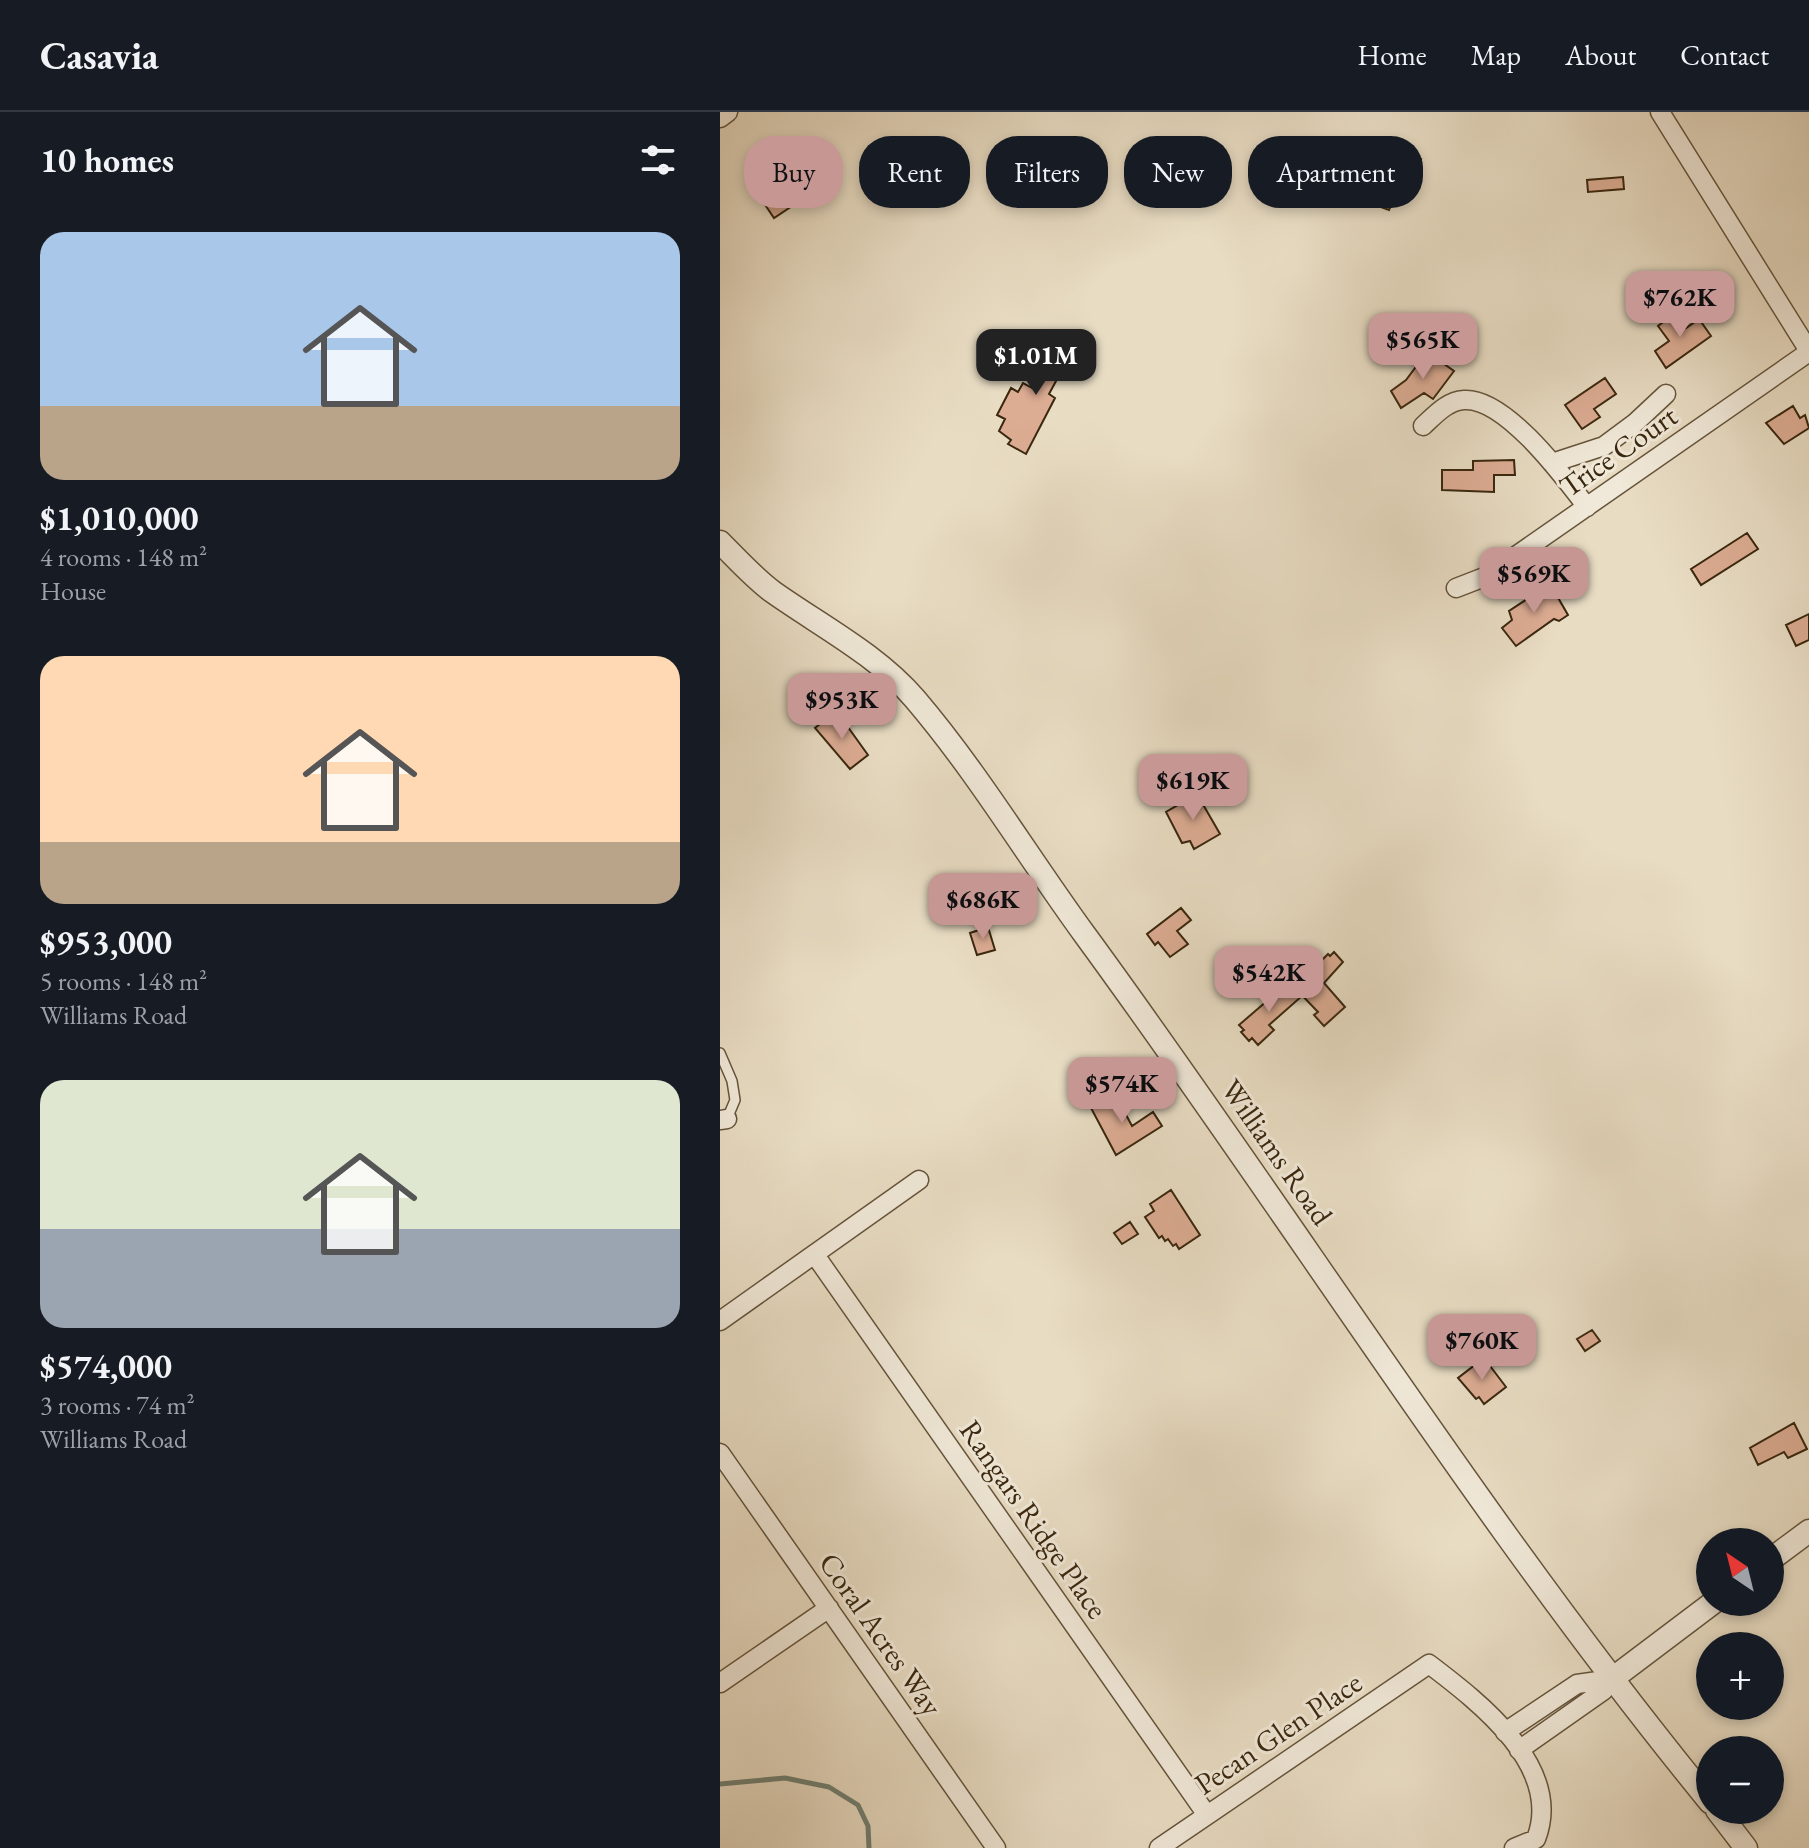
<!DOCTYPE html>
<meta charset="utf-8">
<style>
:root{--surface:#171b24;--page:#242831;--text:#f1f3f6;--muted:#9ea1a6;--line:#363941;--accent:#c59692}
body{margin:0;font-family:"EB Garamond",serif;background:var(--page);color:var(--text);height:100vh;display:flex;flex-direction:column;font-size:30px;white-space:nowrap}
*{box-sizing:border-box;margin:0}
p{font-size:26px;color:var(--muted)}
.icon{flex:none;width:44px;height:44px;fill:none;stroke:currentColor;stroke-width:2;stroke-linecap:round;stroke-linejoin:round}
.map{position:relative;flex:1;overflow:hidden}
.side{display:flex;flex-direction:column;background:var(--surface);width:720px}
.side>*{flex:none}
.guide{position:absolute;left:24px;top:24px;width:760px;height:72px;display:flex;gap:16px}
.needle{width:52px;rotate:325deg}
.controls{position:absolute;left:976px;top:1416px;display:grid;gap:16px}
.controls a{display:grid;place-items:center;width:88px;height:88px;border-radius:50%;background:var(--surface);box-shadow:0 4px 12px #0003;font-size:40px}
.price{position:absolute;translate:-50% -68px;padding:0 18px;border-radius:16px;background:var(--accent);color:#111;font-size:26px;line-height:52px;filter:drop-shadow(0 2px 4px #0008)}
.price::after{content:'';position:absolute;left:50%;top:48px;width:24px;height:18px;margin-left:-12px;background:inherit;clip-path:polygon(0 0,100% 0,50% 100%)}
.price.on{background:#222;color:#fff}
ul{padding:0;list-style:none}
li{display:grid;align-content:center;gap:16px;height:424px;padding:0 40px}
li span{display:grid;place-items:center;height:248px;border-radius:24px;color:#555}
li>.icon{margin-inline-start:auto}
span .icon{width:144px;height:144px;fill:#fffc;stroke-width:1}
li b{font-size:34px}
h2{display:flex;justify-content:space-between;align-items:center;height:96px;padding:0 40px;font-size:34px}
.chip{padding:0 28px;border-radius:32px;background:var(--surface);box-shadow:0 4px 12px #0003;font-size:28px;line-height:72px}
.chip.on{background:var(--accent);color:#111}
header{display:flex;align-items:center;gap:48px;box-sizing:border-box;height:112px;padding:0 40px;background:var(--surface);border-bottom:2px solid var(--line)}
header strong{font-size:38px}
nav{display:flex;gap:44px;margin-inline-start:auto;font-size:28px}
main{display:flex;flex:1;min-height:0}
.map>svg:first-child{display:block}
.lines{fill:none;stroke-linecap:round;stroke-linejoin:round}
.stream{stroke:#718073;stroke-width:5}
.building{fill:#dcac93;stroke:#39270e;stroke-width:2}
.service-casing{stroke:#65543b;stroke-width:12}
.minor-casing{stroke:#65543b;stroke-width:21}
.tertiary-casing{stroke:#65543b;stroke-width:25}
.service{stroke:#f0e8d8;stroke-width:9}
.minor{stroke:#f0e8d8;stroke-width:18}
.tertiary{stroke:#f0e8d8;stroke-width:22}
.labels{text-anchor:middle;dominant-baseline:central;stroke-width:6;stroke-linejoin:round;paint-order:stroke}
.street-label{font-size:30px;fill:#39270e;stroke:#f0e8d8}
</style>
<header>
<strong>Casavia</strong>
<nav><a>Home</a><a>Map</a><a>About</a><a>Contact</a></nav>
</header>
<main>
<section class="side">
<h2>10 homes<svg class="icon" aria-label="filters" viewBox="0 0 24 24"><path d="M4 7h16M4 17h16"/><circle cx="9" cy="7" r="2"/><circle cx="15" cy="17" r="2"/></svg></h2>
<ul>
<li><span style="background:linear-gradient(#a9c7e8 70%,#b9a48a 0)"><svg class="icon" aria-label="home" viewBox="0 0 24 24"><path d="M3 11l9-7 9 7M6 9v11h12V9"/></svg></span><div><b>$1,010,000</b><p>4 rooms · 148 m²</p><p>House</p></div></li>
<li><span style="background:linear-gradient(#ffd9b3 75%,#b9a48a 0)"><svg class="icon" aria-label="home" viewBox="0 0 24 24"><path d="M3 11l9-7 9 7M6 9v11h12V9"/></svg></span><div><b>$953,000</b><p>5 rooms · 148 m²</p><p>Williams Road</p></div></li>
<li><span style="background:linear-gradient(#dfe7d0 60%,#9aa5b1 0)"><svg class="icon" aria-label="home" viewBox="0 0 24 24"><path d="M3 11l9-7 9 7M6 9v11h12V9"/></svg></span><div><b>$574,000</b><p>3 rooms · 74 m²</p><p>Williams Road</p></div></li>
</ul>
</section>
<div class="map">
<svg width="1089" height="1736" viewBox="0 0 1089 1736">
<rect width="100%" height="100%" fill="#e8dcc3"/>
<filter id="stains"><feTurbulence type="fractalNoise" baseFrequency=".0025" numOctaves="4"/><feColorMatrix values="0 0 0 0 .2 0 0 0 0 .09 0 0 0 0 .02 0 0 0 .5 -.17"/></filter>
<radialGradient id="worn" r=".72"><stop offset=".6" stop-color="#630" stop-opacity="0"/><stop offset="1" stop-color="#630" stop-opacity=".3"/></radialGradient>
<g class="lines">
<path class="stream" d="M0 1672 65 1666 109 1675 138 1693 148 1714 149 1736"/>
</g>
<path class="building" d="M95 37 114 66 54 106 35 78 55 64 59 70 82 55 78 49Z
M684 40 701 47 685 84 681 82 676 93 672 91 669 98 639 87 640 76 651 56 659 59 660 56 675 62Z
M903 65 904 77 868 80 867 68Z
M955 201 966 216 979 207 991 224 946 256 935 239 949 229 938 214Z
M328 224 362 241 352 263 342 258 329 282 335 286 306 342 288 332 291 328 279 319 285 307 277 303 291 276 298 280 303 271 316 278 330 252 317 245Z
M707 240 734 259 713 287 704 281 681 296 671 279 686 268Z
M885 266 896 282 874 297 880 305 862 317 845 293Z
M1073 294 1080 306 1085 303 1089 316 1064 332 1046 311Z
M794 348 795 363H774V380L722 378V358H753V349Z
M1027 421 1038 437 981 473 971 457Z
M827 474 831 479 833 477 848 503 839 509 834 507 796 534 782 516 792 508 789 499Z
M1089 502V528L1076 534 1066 513Z
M114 601 123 613 125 611 148 643 130 657 95 616Z
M477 682 500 722 474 737 470 729 462 731 446 700Z
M461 796 471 808 457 819 468 832 450 845 438 830 435 833 427 822Z
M268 815 275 838 257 843 250 821Z
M614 840 623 850 604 871 625 895 604 914 594 903 598 900 575 876 608 842 610 844Z
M569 870 582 884 549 913 554 918 538 933 532 926 529 929 521 920 524 918 519 913Z
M395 982 412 1014 433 1000 442 1014 396 1043 371 996Z
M451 1078 480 1123 459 1137 456 1132 453 1134 448 1127 445 1129 442 1124 439 1126 425 1105 434 1099 430 1092Z
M410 1110 418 1122 402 1132 394 1121Z
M872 1218 880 1229 865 1239 857 1227Z
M764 1246 786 1275 764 1292 759 1285 756 1287 738 1266Z
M1074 1311 1087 1337 1068 1346 1064 1340 1038 1353 1030 1336Z"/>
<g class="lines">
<g class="service-casing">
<path id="service" d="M0 941 12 969 15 988 7 1007"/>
</g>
<g class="minor-casing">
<path id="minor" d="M940 0 1089 239
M0 6 8 0
M703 314C715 303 727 289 744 288 785 285 844 365 867 395
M832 351 884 334 915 311 946 282
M736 476 767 464 1089 240
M0 1008 7 1007
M95 1143 487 1703
M0 1209 199 1068
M0 1341 276 1736
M0 1571 109 1496
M785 1620 857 1572 892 1567
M799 1638 883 1579 892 1567
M439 1736 709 1552C759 1590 844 1655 816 1727L794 1736"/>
</g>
<g class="tertiary-casing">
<path id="tertiary" d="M0 430C17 447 34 466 53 480 101 514 156 542 195 587 258 661 308 745 365 823 576 1111 764 1414 990 1690
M1050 1448 1089 1419
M892 1567 994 1490
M997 1698 1026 1736"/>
</g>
<use href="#service" class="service"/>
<use href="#minor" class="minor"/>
<use href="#tertiary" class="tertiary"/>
</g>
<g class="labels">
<g class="street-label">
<text transform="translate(898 339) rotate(-35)">Trice Court</text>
<text transform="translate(557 1040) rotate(55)">Williams Road</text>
<text transform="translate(314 1407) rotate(55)">Rangars Ridge Place</text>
<text transform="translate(161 1522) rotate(55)">Coral Acres Way</text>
<text transform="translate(558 1621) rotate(-34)">Pecan Glen Place</text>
</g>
</g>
<rect width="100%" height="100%" filter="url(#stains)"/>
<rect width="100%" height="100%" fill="url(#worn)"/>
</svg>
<div class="controls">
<a><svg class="needle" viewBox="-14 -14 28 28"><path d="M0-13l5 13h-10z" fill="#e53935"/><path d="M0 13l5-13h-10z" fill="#9ea1a6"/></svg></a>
<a>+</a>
<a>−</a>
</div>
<b class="price" style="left:960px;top:227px">$762K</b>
<b class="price" style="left:703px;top:269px">$565K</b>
<b class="price on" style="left:316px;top:285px">$1.01M</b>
<b class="price" style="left:814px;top:503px">$569K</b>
<b class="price" style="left:122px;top:629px">$953K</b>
<b class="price" style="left:473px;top:710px">$619K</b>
<b class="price" style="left:263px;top:829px">$686K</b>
<b class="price" style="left:549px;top:902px">$542K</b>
<b class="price" style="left:402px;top:1013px">$574K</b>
<b class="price" style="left:762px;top:1270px">$760K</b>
<div class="guide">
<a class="chip on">Buy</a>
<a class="chip">Rent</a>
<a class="chip">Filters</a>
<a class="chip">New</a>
<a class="chip">Apartment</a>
</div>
</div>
</main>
